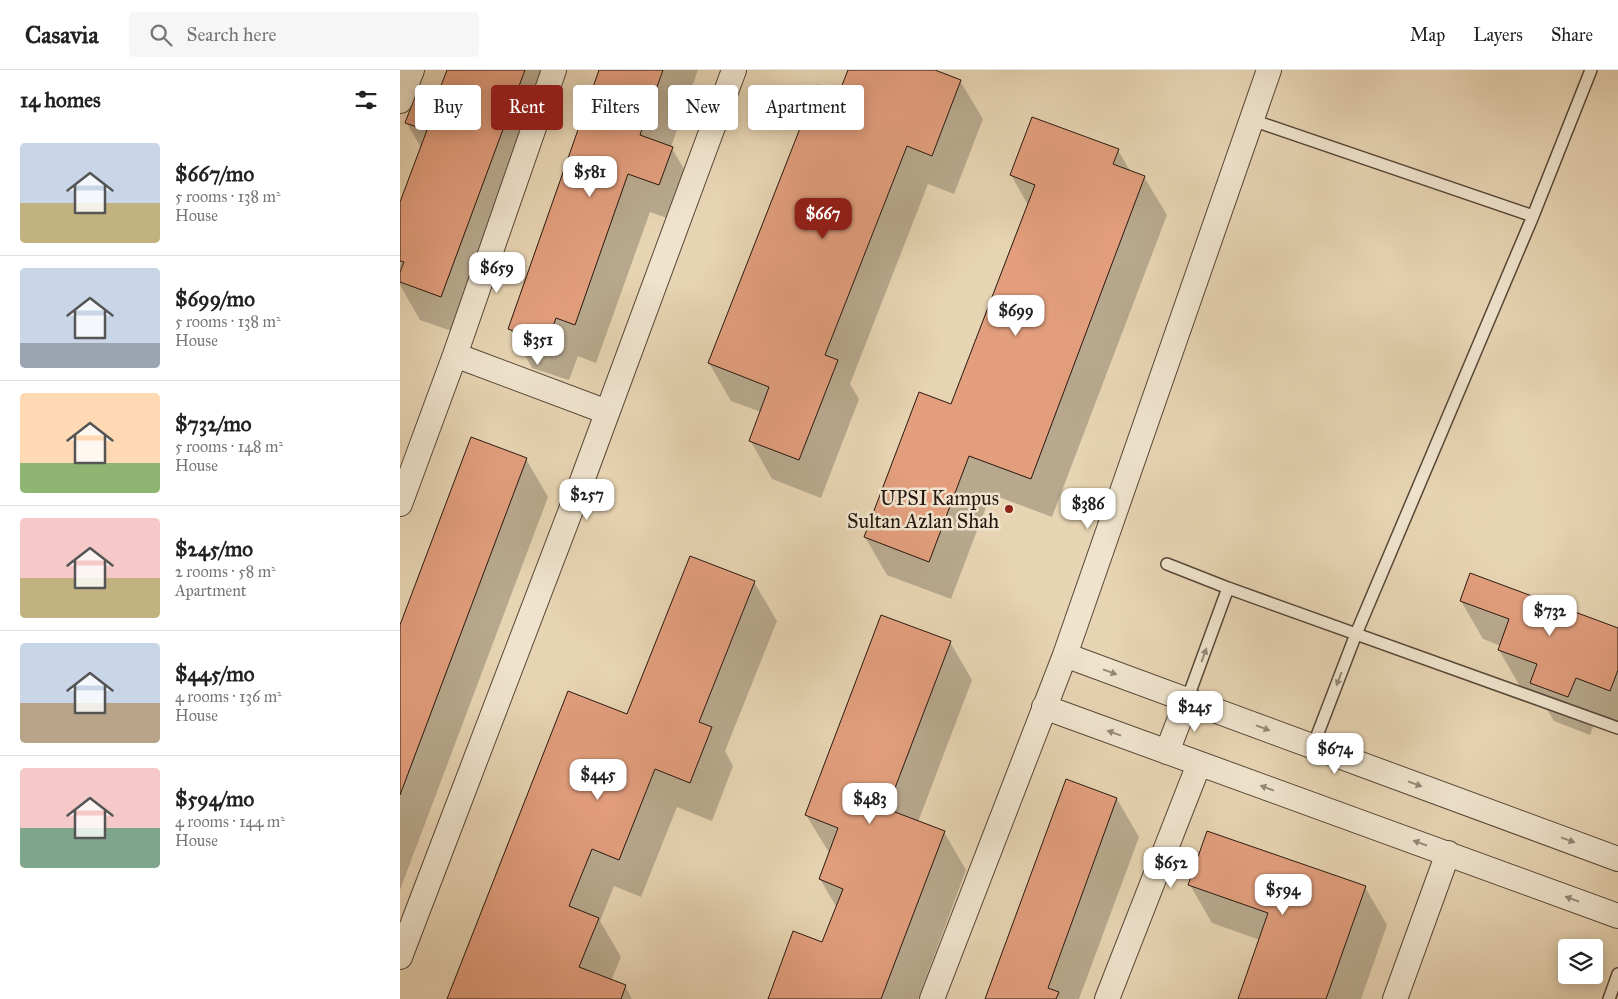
<!DOCTYPE html>
<meta charset="utf-8">
<style>
:root{--surface:#fff;--page:#f6f6f6;--text:#222;--muted:#767676;--line:#e0e0e0;--accent:#8f2418}
body{margin:0;font-family:"IM FELL Great Primer",serif;background:var(--page);color:var(--text);height:100vh;display:flex;flex-direction:column;font-size:19px;white-space:nowrap}
*{box-sizing:border-box;margin:0}
p{font-size:16px;color:var(--muted)}
.icon{flex:none;width:28px;height:28px;fill:none;stroke:currentColor;stroke-width:2;stroke-linecap:round;stroke-linejoin:round}
.map{position:relative;flex:1;overflow:hidden}
.panel{display:flex;flex-direction:column;background:var(--surface);width:400px}
.panel>*{flex:none}
.hud{position:absolute;left:15px;top:15px;width:475px;height:45px;display:flex;gap:10px}
.tools{position:absolute;left:1158px;top:869px;display:grid;gap:10px}
.tools a{display:grid;place-items:center;width:45px;height:45px;border-radius:5px;background:var(--surface);box-shadow:0 2px 12px #0003;font-size:25px}
.price{position:absolute;translate:-50% -42px;padding:0 11px;border-radius:10px;background:#fff;color:#222;font-size:16px;line-height:32px;filter:drop-shadow(0 1px 2px #0008)}
.price::after{content:'';position:absolute;left:50%;top:30px;width:15px;height:11px;margin-left:-8px;background:inherit;clip-path:polygon(0 0,100% 0,50% 100%)}
.price.current{background:var(--accent);color:#fff}
ul{padding:0;list-style:none}
li{display:flex;align-items:center;gap:15px;height:125px;padding:0 20px}
li+li{border-top:1px solid var(--line)}
li span{display:grid;place-items:center;flex:none;width:140px;height:100px;border-radius:5px;color:#555}
li>.icon{margin-inline-start:auto}
span .icon{width:60px;height:60px;fill:#fffc;stroke-width:1}
li b{font-size:21px}
h2{display:flex;justify-content:space-between;align-items:center;height:60px;padding:0 20px;font-size:21px}
.chip{padding:0 18px;border-radius:5px;background:var(--surface);box-shadow:0 2px 12px #0003;font-size:18px;line-height:45px}
.chip.current{background:var(--accent);color:#fff}
header{display:flex;align-items:center;gap:30px;box-sizing:border-box;height:70px;padding:0 25px;background:var(--surface);border-bottom:1px solid var(--line)}
header strong{font-size:24px}
nav{display:flex;gap:28px;margin-inline-start:auto;font-size:18px}
.search{width:350px;height:45px;background:var(--page);display:flex;align-items:center;gap:12px;box-sizing:border-box;padding:0 18px;border-radius:5px;color:var(--muted);font-size:19px}
main{display:flex;flex:1;min-height:0}
.map>svg:first-child{display:block}
.shadow{fill:#0003}
.building{fill:#e29e7d;stroke:#27180f}
.lines{fill:none;stroke-linecap:round;stroke-linejoin:round}
.lane-casing{stroke:#574738;stroke-width:14}
.street-casing{stroke:#574738;stroke-width:26}
.lane{stroke:#efe3cd;stroke-width:11}
.street{stroke:#efe3cd;stroke-width:24}
.oneway{fill:#958878}
.poi-dot{fill:#8f2418;stroke:#efe3cd;stroke-width:2}
.labels{text-anchor:middle;dominant-baseline:central;stroke-width:5;stroke-linejoin:round;paint-order:stroke}
.poi-label{font-size:20px;fill:#27180f;stroke:#efe3cd;text-anchor:end}
</style>
<header>
<strong>Casavia</strong>
<div class="search"><svg class="icon" aria-label="search" viewBox="0 0 24 24"><circle cx="10" cy="10" r="6"/><path d="M15 15l6 6"/></svg>Search here</div>
<nav><a>Map</a><a>Layers</a><a>Share</a></nav>
</header>
<main>
<section class="panel">
<h2>14 homes<svg class="icon" aria-label="filters" viewBox="0 0 24 24"><path d="M4 7h16M4 17h16"/><circle cx="9" cy="7" r="2"/><circle cx="15" cy="17" r="2"/></svg></h2>
<ul>
<li><span style="background:linear-gradient(#c9d6e8 60%,#c2b280 0)"><svg class="icon" aria-label="home" viewBox="0 0 24 24"><path d="M3 11l9-7 9 7M6 9v11h12V9"/></svg></span><div><b>$667/mo</b><p>5 rooms · 138 m²</p><p>House</p></div></li>
<li><span style="background:linear-gradient(#c9d6e8 75%,#9aa5b1 0)"><svg class="icon" aria-label="home" viewBox="0 0 24 24"><path d="M3 11l9-7 9 7M6 9v11h12V9"/></svg></span><div><b>$699/mo</b><p>5 rooms · 138 m²</p><p>House</p></div></li>
<li><span style="background:linear-gradient(#ffd9b3 70%,#8fb573 0)"><svg class="icon" aria-label="home" viewBox="0 0 24 24"><path d="M3 11l9-7 9 7M6 9v11h12V9"/></svg></span><div><b>$732/mo</b><p>5 rooms · 148 m²</p><p>House</p></div></li>
<li><span style="background:linear-gradient(#f6c9c9 60%,#c2b280 0)"><svg class="icon" aria-label="home" viewBox="0 0 24 24"><path d="M3 11l9-7 9 7M6 9v11h12V9"/></svg></span><div><b>$245/mo</b><p>2 rooms · 58 m²</p><p>Apartment</p></div></li>
<li><span style="background:linear-gradient(#c9d6e8 60%,#b9a48a 0)"><svg class="icon" aria-label="home" viewBox="0 0 24 24"><path d="M3 11l9-7 9 7M6 9v11h12V9"/></svg></span><div><b>$445/mo</b><p>4 rooms · 136 m²</p><p>House</p></div></li>
<li><span style="background:linear-gradient(#f6c9c9 60%,#7fa58c 0)"><svg class="icon" aria-label="home" viewBox="0 0 24 24"><path d="M3 11l9-7 9 7M6 9v11h12V9"/></svg></span><div><b>$594/mo</b><p>4 rooms · 144 m²</p><p>House</p></div></li>
</ul>
</section>
<div class="map">
<svg width="1218" height="929" viewBox="0 0 1218 929">
<rect width="100%" height="100%" fill="#e7d4b2"/>
<filter id="stains"><feTurbulence type="fractalNoise" baseFrequency=".004" numOctaves="4"/><feColorMatrix values="0 0 0 0 .2 0 0 0 0 .09 0 0 0 0 .02 0 0 0 .5 -.17"/></filter>
<radialGradient id="worn" r=".72"><stop offset=".6" stop-color="#630" stop-opacity="0"/><stop offset="1" stop-color="#630" stop-opacity=".3"/></radialGradient>
<path class="shadow" d="M48 0H161L63 265 20 250 0 215V135L21 78 7 53 38 28Z
M200 0H298L271 77 294 116 281 153 250 142 196 293 178 286 169 310 132 298 110 259Z
M449 0H532L560 11 583 49 554 124 528 114 450 314 459 329 421 428 372 409 350 370 361 342 331 331 309 293 440 25Z
M718 80 730 101 744 107 767 145 652 447 591 424 551 529 487 505 465 467 552 336 628 135 611 105Z
M126 389 148 427 0 820V558Z
M290 487 354 512 377 551 325 681 333 696 312 751 277 737 241 827 214 816 200 851 221 887 211 911 225 916 232 929H48L227 646Z
M1071 505 1218 559V653L1197 646 1190 665 1154 651 1138 624 1121 618 1099 580 1101 576 1083 569 1061 531Z
M550 572 572 610 518 752 544 762 566 800 518 929H369L423 874 437 838 420 809 430 784 406 745Z
M717 729 739 767 679 929H587Z
M790 815 965 817 987 855 961 929H839L860 870 812 853Z"/>
<path class="building" d="M47 0H125L41 227 0 212V202L4 192 0 191V132L27 60 5 53 18 19 37 26Z
M199 0H263L240 65 273 77 259 115 228 104 175 255 156 248 147 273 108 259Z
M448 0H535L561 10 532 86 507 76 425 285 438 290 399 390 349 371 369 317 308 293 417 15 439 23Z
M632 47 719 79 713 94 745 106 631 409 569 386 529 492 464 467 519 322 551 334 635 115 610 105Z
M71 367 127 388 0 725V555Z
M290 486 355 511 299 652 312 657 290 713 255 699 219 790 192 779 169 836 199 848 179 897 226 915 221 929H47L168 621 227 644Z
M1070 503 1218 558V600L1210 621 1176 608 1168 627 1130 613 1137 594 1098 580 1109 549 1060 531Z
M481 545 551 571 487 739 545 761 481 929H368L393 861 422 872 443 819 419 809 438 758 405 745Z
M666 709 717 728 648 918 659 922 656 929H585Z
M807 761 966 816 926 929H838L868 843 788 815Z"/>
<g class="lines">
<g class="lane-casing">
<path id="lane" d="M852 50 1133 146
M767 494 828 518 1218 658
M787 630 828 518
M913 676 956 564 1133 146 1191 0
M1209 929 1218 904"/>
</g>
<g class="street-casing">
<path id="street" d="M0 31 12 0
M55 285 207 342
M0 434 55 285 154 0
M665 585 1218 789
M644 637 1218 846
M767 682 787 630
M0 887 182 411 334 0
M532 929 665 585 869 0
M707 929 799 694
M995 929 1048 783"/>
</g>
<use href="#lane" class="lane"/>
<use href="#street" class="street"/>
</g>
<defs><path id="oneway-solid" d="M-6-.8H1V-3.2L6.5 0L1 3.2V.8H-6Z" transform="scale(1.25)"/></defs>
<g class="oneway">
<use href="#oneway-solid" transform="translate(804 585) rotate(-70)"/>
<use href="#oneway-solid" transform="translate(710 602) rotate(20)"/>
<use href="#oneway-solid" transform="translate(939 609) rotate(111)"/>
<use href="#oneway-solid" transform="translate(863 658) rotate(20)"/>
<use href="#oneway-solid" transform="translate(714 663) rotate(-160)"/>
<use href="#oneway-solid" transform="translate(1015 714) rotate(20)"/>
<use href="#oneway-solid" transform="translate(867 718) rotate(-160)"/>
<use href="#oneway-solid" transform="translate(1168 770) rotate(20)"/>
<use href="#oneway-solid" transform="translate(1020 773) rotate(-160)"/>
<use href="#oneway-solid" transform="translate(1172 829) rotate(-160)"/>
</g>
<circle class="poi-dot" cx="609" cy="439" r="5"/>
<g class="labels">
<g class="poi-label">
<text x="599" y="428">UPSI Kampus<tspan x="599" dy="23">Sultan Azlan Shah</tspan></text>
</g>
</g>
<rect width="100%" height="100%" filter="url(#stains)"/>
<rect width="100%" height="100%" fill="url(#worn)"/>
</svg>
<div class="tools">
<a><svg class="icon" aria-label="layers" viewBox="0 0 24 24"><path d="M12 4l9 5-9 5-9-5zM3 14l9 5 9-5"/></svg></a>
</div>
<b class="price" style="left:190px;top:128px">$581</b>
<b class="price current" style="left:423px;top:170px">$667</b>
<b class="price" style="left:97px;top:224px">$659</b>
<b class="price" style="left:616px;top:267px">$699</b>
<b class="price" style="left:138px;top:296px">$351</b>
<b class="price" style="left:187px;top:451px">$257</b>
<b class="price" style="left:688px;top:460px">$386</b>
<b class="price" style="left:1150px;top:567px">$732</b>
<b class="price" style="left:795px;top:663px">$245</b>
<b class="price" style="left:935px;top:705px">$674</b>
<b class="price" style="left:198px;top:731px">$445</b>
<b class="price" style="left:470px;top:755px">$483</b>
<b class="price" style="left:771px;top:819px">$652</b>
<b class="price" style="left:883px;top:846px">$594</b>
<div class="hud">
<a class="chip">Buy</a>
<a class="chip current">Rent</a>
<a class="chip">Filters</a>
<a class="chip">New</a>
<a class="chip">Apartment</a>
</div>
</div>
</main>
